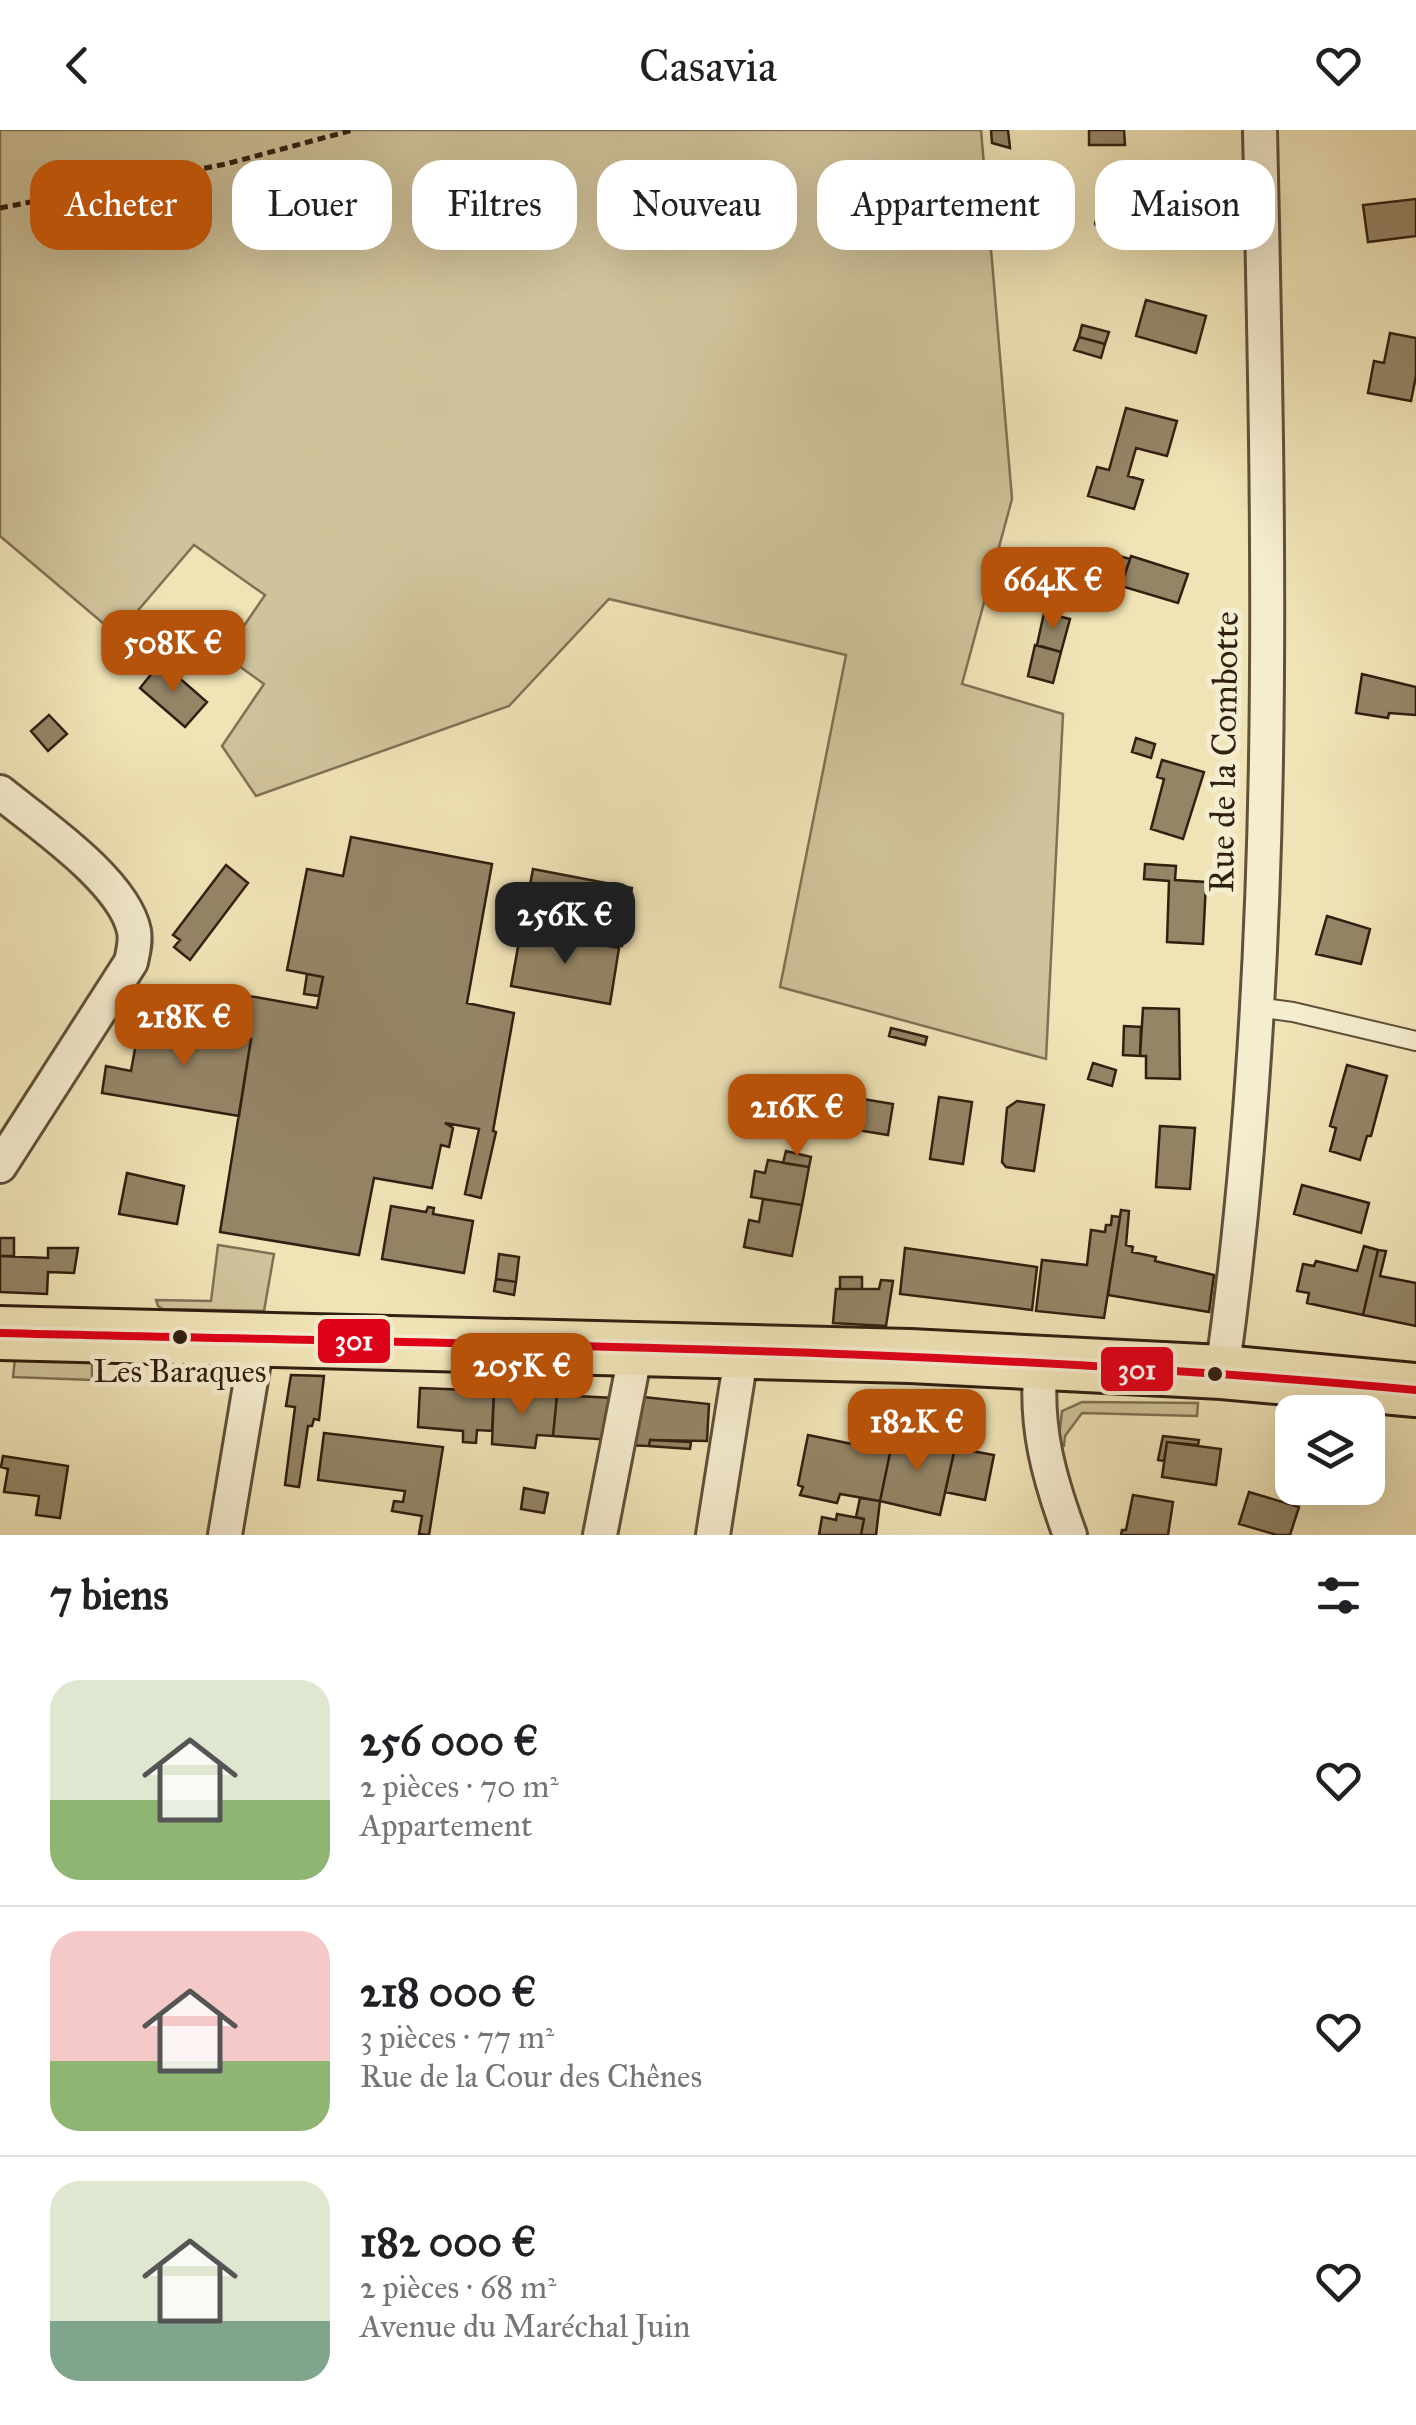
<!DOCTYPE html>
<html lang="fr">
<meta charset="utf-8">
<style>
:root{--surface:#fff;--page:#f2f2f2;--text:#202124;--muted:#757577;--line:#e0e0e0;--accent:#b45309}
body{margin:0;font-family:"IM FELL Great Primer",serif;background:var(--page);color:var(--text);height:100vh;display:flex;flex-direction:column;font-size:38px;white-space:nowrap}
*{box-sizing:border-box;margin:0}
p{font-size:32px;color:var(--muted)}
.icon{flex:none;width:55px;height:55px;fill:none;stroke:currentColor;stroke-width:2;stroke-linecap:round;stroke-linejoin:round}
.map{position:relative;height:1405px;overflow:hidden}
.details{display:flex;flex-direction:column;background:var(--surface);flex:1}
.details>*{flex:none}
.guide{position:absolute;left:30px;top:30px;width:1358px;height:90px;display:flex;gap:20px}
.buttons{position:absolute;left:1275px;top:1265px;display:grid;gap:20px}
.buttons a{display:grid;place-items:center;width:110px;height:110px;border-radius:20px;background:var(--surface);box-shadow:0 10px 40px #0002;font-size:50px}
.price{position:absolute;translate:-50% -85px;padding:0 22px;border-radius:20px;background:var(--accent);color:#fff;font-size:32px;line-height:65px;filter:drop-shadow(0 2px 5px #0008)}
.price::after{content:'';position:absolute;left:50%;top:60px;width:30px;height:22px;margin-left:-15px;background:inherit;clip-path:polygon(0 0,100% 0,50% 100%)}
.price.selected{background:#222;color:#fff}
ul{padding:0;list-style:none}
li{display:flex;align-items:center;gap:30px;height:250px;padding:0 50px}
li+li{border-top:2px solid var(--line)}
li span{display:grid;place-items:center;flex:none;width:280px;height:200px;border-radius:30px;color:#555}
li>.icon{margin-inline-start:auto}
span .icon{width:120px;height:120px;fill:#fffc;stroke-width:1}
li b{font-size:42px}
h2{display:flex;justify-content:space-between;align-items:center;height:120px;padding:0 50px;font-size:42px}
.tag{padding:0 35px;border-radius:30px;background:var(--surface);box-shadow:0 10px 40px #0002;font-size:35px;line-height:90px}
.tag.selected{background:var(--accent);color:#fff}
header{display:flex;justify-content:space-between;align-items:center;height:130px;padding:0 50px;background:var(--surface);font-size:45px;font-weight:600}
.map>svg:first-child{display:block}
.green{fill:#d0c39b;stroke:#807156;stroke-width:2.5}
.building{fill:#948567;stroke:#311f10;stroke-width:2.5}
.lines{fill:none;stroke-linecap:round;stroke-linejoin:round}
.service-casing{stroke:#61503a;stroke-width:22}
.minor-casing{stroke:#61503a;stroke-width:38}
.primary-casing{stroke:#311f10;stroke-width:58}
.path{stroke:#311f10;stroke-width:5;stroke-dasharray:8 5;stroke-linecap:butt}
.service{stroke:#f5edd0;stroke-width:18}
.minor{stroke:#f5edd0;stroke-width:32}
.primary{stroke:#f0e4b7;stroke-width:52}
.bus-1-casing{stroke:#f5edd0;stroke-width:15}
.bus-1{stroke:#e00018;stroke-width:8}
.bus-dot{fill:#311f10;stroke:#f5edd0;stroke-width:4}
.labels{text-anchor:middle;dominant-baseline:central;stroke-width:10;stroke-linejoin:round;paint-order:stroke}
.bus-label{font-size:32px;fill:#311f10;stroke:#f5edd0}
.street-label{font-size:35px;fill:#311f10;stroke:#f5edd0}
.line-badge{stroke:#f5edd0;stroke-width:4}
.badge-label{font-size:28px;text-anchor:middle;font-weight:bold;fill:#fff}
</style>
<header><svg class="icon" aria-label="back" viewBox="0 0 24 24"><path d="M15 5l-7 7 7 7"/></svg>Casavia<svg class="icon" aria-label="heart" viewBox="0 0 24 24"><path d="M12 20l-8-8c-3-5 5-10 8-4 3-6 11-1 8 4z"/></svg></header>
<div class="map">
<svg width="1416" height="1405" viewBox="0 0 1416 1405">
<rect width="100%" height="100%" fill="#f0e4b7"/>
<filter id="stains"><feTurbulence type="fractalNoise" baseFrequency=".002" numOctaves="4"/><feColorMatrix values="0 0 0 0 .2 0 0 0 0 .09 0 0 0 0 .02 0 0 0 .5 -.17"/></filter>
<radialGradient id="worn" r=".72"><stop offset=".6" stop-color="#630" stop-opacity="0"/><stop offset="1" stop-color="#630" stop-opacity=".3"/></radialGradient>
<path class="green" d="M0 0H981L1012 369 962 554 1063 584 1046 929 780 857 846 525 609 469 509 576 256 666 222 616 264 554 224 525 265 465 194 415 117 505 0 406Z
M218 1115 274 1124 264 1181 163 1179 158 1176 156 1170 211 1171Z
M15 1228 92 1231V1250L13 1247Z
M1082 1272 1198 1273 1197 1286 1082 1283 1065 1306 1064 1316 1058 1317 1062 1281Z"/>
<path class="building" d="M991 0H1008L1010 18 992 13Z
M1089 0H1124L1125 15H1089Z
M1127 64 1156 71 1145 112 1138 109 1136 115 1106 107 1095 94 1103 65 1125 71Z
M1416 69V106L1368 112 1363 75Z
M1146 170 1206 186 1196 223 1136 206Z
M1082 195 1109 202 1105 214 1079 207Z
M1390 203 1416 208V246L1411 271 1368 263 1374 231 1384 233Z
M1079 207 1105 214 1101 228 1074 220Z
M1126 278 1177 291 1167 326 1136 318 1128 346 1143 350 1134 379 1088 366 1097 337 1109 340Z
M1116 425 1130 429 1124 447 1110 443Z
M1131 426 1188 444 1178 473 1121 456Z
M1044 483 1070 489 1061 522 1037 515Z
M1035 515 1061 522 1053 553 1028 546Z
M161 532 207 572 185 597 140 558Z
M1362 544 1416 557V585L1389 583 1388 588 1356 583Z
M49 585 67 604 48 621 31 601Z
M1136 608 1155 614 1151 628 1132 622Z
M1162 630 1204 642 1183 709 1151 699 1164 649 1157 647Z
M351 707 492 734 467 873 514 883 493 1001 496 1002 481 1068 465 1064 479 999 445 993 453 998 449 1017 441 1015 432 1058 374 1048 359 1125 220 1102 251 909 186 897V901L167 899 170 885 187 888 193 856 317 878 323 847 287 840 307 739 343 746Z
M1145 734 1176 736 1175 750 1206 752 1203 814 1167 812 1169 751 1144 749Z
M226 735 248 753 190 830 174 817 180 810 173 805Z
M533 739 632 758 622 816 522 798Z
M1327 786 1370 799 1361 834 1316 824Z
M521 800 619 818 610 874 511 856Z
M307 844 323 847 319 866 304 864Z
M1143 878 1179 879 1180 949 1146 948V926H1140Z
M140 891 167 896V899L186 901V897L251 909 239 986 102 963 106 936 131 941Z
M1124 896 1141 897 1140 926 1123 925Z
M891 898 927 907 925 915 889 906Z
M1093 933 1116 940 1112 956 1088 949Z
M1347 935 1387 946 1371 1006H1367L1360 1030 1330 1021 1336 998 1330 996Z
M838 958 858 962 857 968 893 974 888 1005 845 998 846 995 832 992Z
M939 967 972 972 963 1034 930 1029Z
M1017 971 1044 975 1034 1041 1006 1037 1002 1032 1007 978Z
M1160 996 1195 998 1190 1059 1156 1057Z
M786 1021 811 1027 809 1037 783 1033Z
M768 1030 809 1037 802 1075 751 1067 755 1041 765 1043Z
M127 1043 184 1056 177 1094 119 1084Z
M1302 1055 1369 1073 1361 1103 1294 1084Z
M763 1069 802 1075 792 1126 744 1117 749 1090 759 1092Z
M391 1076 426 1082 428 1077 434 1078 433 1084 473 1091 464 1143 382 1129Z
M1121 1080 1129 1081 1126 1115 1133 1117 1132 1122 1156 1127 1155 1131 1214 1145 1209 1182 1108 1165Z
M1112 1086 1120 1087 1104 1188 1036 1181 1042 1130 1087 1135 1091 1100 1105 1102 1106 1095H1111Z
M0 1108H14V1126H0Z
M1364 1116 1378 1120 1363 1185 1307 1173 1309 1163 1297 1161 1303 1134 1314 1136 1316 1131 1357 1141Z
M48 1118H78L74 1143 48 1142 47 1164 0 1162V1126L48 1128Z
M905 1118 1037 1137 1032 1180 900 1164Z
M1378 1120 1386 1121 1380 1146 1416 1153V1196L1363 1185Z
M499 1124 519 1127 516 1152 496 1149Z
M840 1147H862V1159H840Z
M496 1149 516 1152 514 1165 494 1161Z
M881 1150 893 1151 886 1196 833 1193 836 1159H879Z
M291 1245 324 1246 319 1290 314 1289 312 1296H308L299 1357 285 1355 295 1277 286 1276Z
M420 1258 494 1261 492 1301 477 1300 476 1313 463 1312V1301L418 1297Z
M494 1261 557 1265 553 1306 537 1305 535 1318 492 1314Z
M557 1265 614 1268 612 1310 553 1306Z
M634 1266 709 1274 707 1311 650 1310 649 1316 623 1315Z
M870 1300 894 1304 880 1371 840 1364 837 1373 800 1365 803 1357 798 1355 808 1305 867 1317Z
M324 1303 443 1317 429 1405 419 1404 422 1386 392 1381 394 1371 403 1372 405 1361 318 1350Z
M894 1304 955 1318 940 1385 880 1371Z
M1163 1306 1199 1310 1198 1315 1167 1312 1164 1331 1158 1330Z
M650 1310 691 1312 690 1319 649 1316Z
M1167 1312 1221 1319 1216 1355 1162 1347Z
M955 1318 994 1325 985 1370 945 1362Z
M3 1326 68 1336 60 1388 36 1385 39 1366 4 1362 8 1339 1 1337Z
M524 1358 548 1363 544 1383 521 1379Z
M1249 1362 1299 1377 1290 1405H1277L1239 1394Z
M1133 1365 1173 1372 1168 1405H1121L1122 1400H1126Z
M860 1368 880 1371 876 1405H861L864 1389 856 1387Z
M837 1384 864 1389 861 1405H819L822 1387 836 1390Z"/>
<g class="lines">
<g class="service-casing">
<path id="service" d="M1256 877 1293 882 1416 911"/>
</g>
<g class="minor-casing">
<path id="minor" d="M0 662C38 693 124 751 134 801 136 812 133 822 131 832L0 1036
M1041 1233C1034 1295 1049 1348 1070 1405
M1222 1242C1280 831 1269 414 1260 0
M225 1405 258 1208
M600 1405 636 1220
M713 1405 742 1221"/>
</g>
<g class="primary-casing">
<path id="primary" d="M0 1203 910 1226 1222 1242 1416 1260"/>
</g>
<path class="path" d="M0 78 226 34 353 0"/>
<use href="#service" class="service"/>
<use href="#minor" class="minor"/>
<use href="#primary" class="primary"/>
<g class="bus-1-casing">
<path id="bus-1" d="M0 1203C472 1215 946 1216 1416 1260"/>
</g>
<use href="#bus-1" class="bus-1"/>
</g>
<g class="bus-dot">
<circle cx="180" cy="1207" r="9"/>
<circle cx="1215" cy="1244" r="9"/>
</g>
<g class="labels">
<g class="bus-label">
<text x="180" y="1241">Les Baraques</text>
</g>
<g class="street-label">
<text transform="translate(1224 622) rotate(-89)">Rue de la Combotte</text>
</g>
</g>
<g class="line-badge">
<rect x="316" y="1187" width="76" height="48" rx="10" fill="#e00018"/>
<rect x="1099" y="1215" width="76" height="48" rx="10" fill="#e00018"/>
</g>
<g class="badge-label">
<text x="354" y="1220">301</text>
<text x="1137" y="1249">301</text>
</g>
<rect width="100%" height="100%" filter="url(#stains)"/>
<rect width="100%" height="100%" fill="url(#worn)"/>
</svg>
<div class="buttons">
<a><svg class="icon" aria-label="layers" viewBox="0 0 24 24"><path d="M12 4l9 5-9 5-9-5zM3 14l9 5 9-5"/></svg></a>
</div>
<b class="price" style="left:1053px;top:502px">664K €</b>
<b class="price" style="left:173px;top:565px">508K €</b>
<b class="price selected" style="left:565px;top:837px">256K €</b>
<b class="price" style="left:184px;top:939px">218K €</b>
<b class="price" style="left:797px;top:1029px">216K €</b>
<b class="price" style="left:522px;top:1288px">205K €</b>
<b class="price" style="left:917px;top:1344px">182K €</b>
<div class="guide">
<a class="tag selected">Acheter</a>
<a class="tag">Louer</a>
<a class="tag">Filtres</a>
<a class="tag">Nouveau</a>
<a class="tag">Appartement</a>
<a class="tag">Maison</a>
</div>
</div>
<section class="details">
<h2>7 biens<svg class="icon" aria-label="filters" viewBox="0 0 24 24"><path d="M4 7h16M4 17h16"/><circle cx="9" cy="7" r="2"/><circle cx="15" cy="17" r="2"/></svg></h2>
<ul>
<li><span style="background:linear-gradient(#dfe7d0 60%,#8fb573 0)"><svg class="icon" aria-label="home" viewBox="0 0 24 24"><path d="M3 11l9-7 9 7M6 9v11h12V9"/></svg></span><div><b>256 000 €</b><p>2 pièces · 70 m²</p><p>Appartement</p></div><svg class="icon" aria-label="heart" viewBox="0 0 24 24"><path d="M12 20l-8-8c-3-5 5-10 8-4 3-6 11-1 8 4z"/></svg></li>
<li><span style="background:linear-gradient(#f6c9c9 65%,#8fb573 0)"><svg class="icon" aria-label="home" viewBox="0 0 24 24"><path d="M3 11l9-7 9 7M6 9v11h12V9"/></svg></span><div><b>218 000 €</b><p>3 pièces · 77 m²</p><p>Rue de la Cour des Chênes</p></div><svg class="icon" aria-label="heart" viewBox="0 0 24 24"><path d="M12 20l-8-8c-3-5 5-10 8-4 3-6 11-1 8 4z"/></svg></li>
<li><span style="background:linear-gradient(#dfe7d0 70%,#7fa58c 0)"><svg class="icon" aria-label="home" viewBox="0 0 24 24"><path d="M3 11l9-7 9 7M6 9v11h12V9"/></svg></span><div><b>182 000 €</b><p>2 pièces · 68 m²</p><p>Avenue du Maréchal Juin</p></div><svg class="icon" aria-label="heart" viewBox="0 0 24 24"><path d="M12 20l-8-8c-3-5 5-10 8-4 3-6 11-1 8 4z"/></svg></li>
</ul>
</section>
